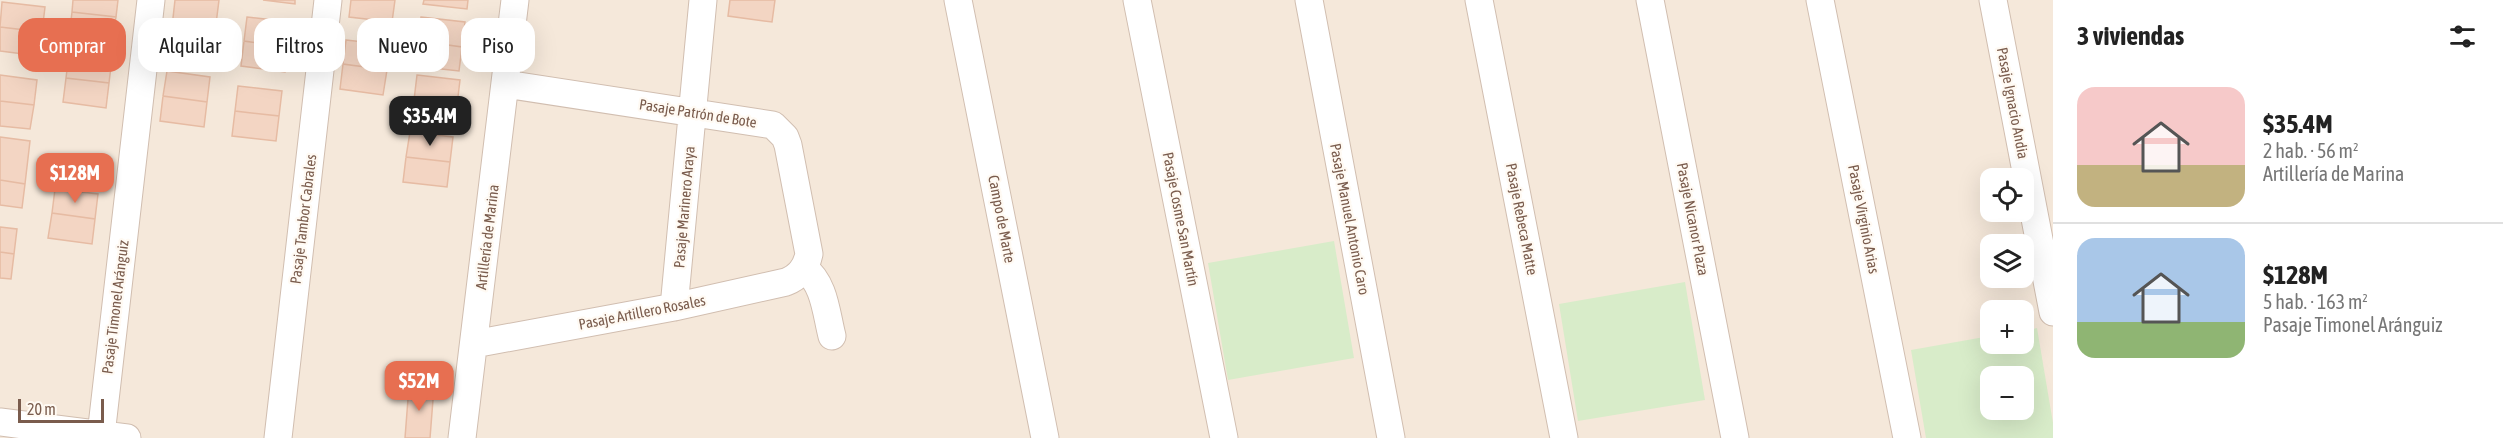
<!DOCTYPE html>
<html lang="es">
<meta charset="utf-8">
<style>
:root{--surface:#fff;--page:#f2f2f2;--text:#222;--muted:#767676;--line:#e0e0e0;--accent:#e76f51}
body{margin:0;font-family:"Asap Condensed",sans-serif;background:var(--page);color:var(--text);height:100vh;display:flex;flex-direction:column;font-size:22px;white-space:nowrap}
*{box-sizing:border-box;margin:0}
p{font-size:20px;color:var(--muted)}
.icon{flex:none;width:33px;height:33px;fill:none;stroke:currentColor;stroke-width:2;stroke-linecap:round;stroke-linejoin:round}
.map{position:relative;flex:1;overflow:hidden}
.side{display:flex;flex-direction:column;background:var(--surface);width:450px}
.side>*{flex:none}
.banner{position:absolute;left:18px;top:18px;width:570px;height:54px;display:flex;gap:12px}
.controls{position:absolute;left:1980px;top:168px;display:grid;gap:12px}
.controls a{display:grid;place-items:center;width:54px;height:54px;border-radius:12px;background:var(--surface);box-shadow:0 6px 24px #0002;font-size:30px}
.scale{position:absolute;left:18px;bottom:15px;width:86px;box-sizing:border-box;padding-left:6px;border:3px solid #7a5c4d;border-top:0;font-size:16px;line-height:21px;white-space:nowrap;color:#7a5c4d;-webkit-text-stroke:4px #fffaf3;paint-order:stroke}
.price{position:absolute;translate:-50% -51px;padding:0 14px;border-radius:12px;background:var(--accent);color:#fff;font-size:20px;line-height:39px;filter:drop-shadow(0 2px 3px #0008)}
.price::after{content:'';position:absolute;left:50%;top:36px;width:18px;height:14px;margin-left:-9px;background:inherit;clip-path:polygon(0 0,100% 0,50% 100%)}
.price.selected{background:#222;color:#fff}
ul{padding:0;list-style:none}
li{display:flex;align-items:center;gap:18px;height:150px;padding:0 24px}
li+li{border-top:2px solid var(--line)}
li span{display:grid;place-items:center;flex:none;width:168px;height:120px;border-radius:18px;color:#555}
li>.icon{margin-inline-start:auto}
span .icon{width:72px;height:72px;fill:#fffc;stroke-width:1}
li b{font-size:26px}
h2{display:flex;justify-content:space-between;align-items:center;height:72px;padding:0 24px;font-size:26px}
.pill{padding:0 21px;border-radius:18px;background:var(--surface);box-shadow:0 6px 24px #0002;font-size:21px;line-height:54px}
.pill.selected{background:var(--accent);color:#fff}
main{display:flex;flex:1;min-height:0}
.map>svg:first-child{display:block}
.residential{fill:#f5e8da;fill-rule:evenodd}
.green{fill:#d8ecc9;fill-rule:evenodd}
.building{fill:#f3d5c3;stroke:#e6bba3;stroke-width:1.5}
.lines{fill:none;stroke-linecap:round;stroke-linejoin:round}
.minor-casing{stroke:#d1beb0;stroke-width:29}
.minor{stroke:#fff;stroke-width:27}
.labels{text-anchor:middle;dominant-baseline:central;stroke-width:4.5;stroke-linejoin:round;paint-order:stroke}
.street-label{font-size:15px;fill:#7a5c4d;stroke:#fffaf3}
</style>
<main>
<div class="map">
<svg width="2053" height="438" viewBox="0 0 2053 438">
<rect width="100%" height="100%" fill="#fdf6ec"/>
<path class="residential" d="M0 0H2053V438H0ZM1990 178H2024V212H1990ZM1990 244H2024V278H1990ZM1990 310H2024V344H1990ZM1990 376H2024V410H1990Z"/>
<path class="green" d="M1334 241 1354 358 1228 380 1208 263Z
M1685 282 1705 400 1578 421 1559 304Z
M2037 328 2053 423V438H1926L1911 350 1990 336V344H2024V331ZM1990 376H2024V410H1990Z"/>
<path class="building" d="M73 0H118L116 17 72 12Z
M175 0H219L215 32 172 27Z
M263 0H295V4Z
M351 0H395L392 22 349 17Z
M424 0H468L467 9 423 4Z
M730 0H775L772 22 728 16Z
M2 2 45 7 42 32 0 27Z
M72 12 116 17 112 42 69 37Z
M247 17 291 22 288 47 244 41Z
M421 17 465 22 462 47 419 41Z
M0 27 42 32 39 56 0 51Z
M172 27 215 32 211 67 167 62Z
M346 40 390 45 387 70 343 64Z
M244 41 288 47 285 72 241 66Z
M419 41 462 47 459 71 415 66Z
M69 53 112 58 109 83 66 78Z
M343 64 387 70 383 95 340 89Z
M167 71 210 77 207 102 163 96Z
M0 75 37 80 34 105 0 101Z
M417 75 460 80 457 105 414 100Z
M66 78 109 83 106 108 63 102Z
M238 86 282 91 279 116 235 111Z
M163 96 207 102 204 127 160 121Z
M414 100 457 105 454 130 411 124Z
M0 101 34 105 30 129 0 126Z
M235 111 279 116 276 141 232 136Z
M410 132 453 137 450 162 406 157Z
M0 137 30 141 25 184 0 180Z
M406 157 450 162 447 187 403 182Z
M0 180 25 184 22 208 0 205Z
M55 189 98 194 95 219 52 213Z
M52 213 95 219 92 244 48 238Z
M0 227 17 229 14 254 0 252Z
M0 252 14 254 11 279 0 278Z
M409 386 434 387 430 438H405Z"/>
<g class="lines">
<g class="minor-casing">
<path id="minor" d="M958 0 1045 438
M1137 0 1224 438
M1309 0 1391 438
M1479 0 1564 438
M1650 0 1735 438
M1820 0 1907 438
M1993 0 2053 312
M804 268C825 284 826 313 832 336
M674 307 703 0
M474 344 674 307 786 282C799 277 806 268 809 254L788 145 785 137 773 125 505 84
M0 422 127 438
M101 435 151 0
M278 438 328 0
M462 438 515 0"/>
</g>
<use href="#minor" class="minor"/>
</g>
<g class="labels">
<g class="street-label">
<text transform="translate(2013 103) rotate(79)">Pasaje Ignacio Andia</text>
<text transform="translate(698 113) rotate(9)">Pasaje Patrón de Bote</text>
<text transform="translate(684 207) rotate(-85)">Pasaje Marinero Araya</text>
<text transform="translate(303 219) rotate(-83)">Pasaje Tambor Cabrales</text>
<text transform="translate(1002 219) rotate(79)">Campo de Marte</text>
<text transform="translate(1181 219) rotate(79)">Pasaje Cosme San Martín</text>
<text transform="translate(1350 219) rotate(79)">Pasaje Manuel Antonio Caro</text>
<text transform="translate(1522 219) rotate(79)">Pasaje Rebeca Matte</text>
<text transform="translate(1693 219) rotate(79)">Pasaje Nicanor Plaza</text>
<text transform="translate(1864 219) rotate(79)">Pasaje Virginio Arias</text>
<text transform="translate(487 237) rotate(-83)">Artillería de Marina</text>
<text transform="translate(115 307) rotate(-83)">Pasaje Timonel Aránguiz</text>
<text transform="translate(642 312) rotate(-11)">Pasaje Artillero Rosales</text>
</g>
</g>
</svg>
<div class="controls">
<a><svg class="icon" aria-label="locate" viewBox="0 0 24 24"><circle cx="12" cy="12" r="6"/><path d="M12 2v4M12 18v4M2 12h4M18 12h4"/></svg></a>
<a><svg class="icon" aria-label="layers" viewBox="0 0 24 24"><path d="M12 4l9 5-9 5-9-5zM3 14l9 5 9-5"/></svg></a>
<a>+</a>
<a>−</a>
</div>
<div class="scale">20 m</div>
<b class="price selected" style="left:430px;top:147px">$35.4M</b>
<b class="price" style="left:75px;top:204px">$128M</b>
<b class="price" style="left:419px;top:412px">$52M</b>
<div class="banner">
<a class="pill selected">Comprar</a>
<a class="pill">Alquilar</a>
<a class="pill">Filtros</a>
<a class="pill">Nuevo</a>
<a class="pill">Piso</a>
</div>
</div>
<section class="side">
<h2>3 viviendas<svg class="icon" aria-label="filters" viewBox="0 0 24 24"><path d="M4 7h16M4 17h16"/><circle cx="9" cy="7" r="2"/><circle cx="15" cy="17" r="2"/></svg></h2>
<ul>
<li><span style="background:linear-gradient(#f6c9c9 65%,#c2b280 0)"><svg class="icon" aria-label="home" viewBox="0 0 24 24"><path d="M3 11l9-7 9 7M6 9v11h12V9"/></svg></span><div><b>$35.4M</b><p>2 hab. · 56 m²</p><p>Artillería de Marina</p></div></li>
<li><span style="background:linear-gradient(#a9c7e8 70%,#8fb573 0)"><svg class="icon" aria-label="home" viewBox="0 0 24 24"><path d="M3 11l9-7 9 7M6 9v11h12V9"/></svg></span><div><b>$128M</b><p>5 hab. · 163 m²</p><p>Pasaje Timonel Aránguiz</p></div></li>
</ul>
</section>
</main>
